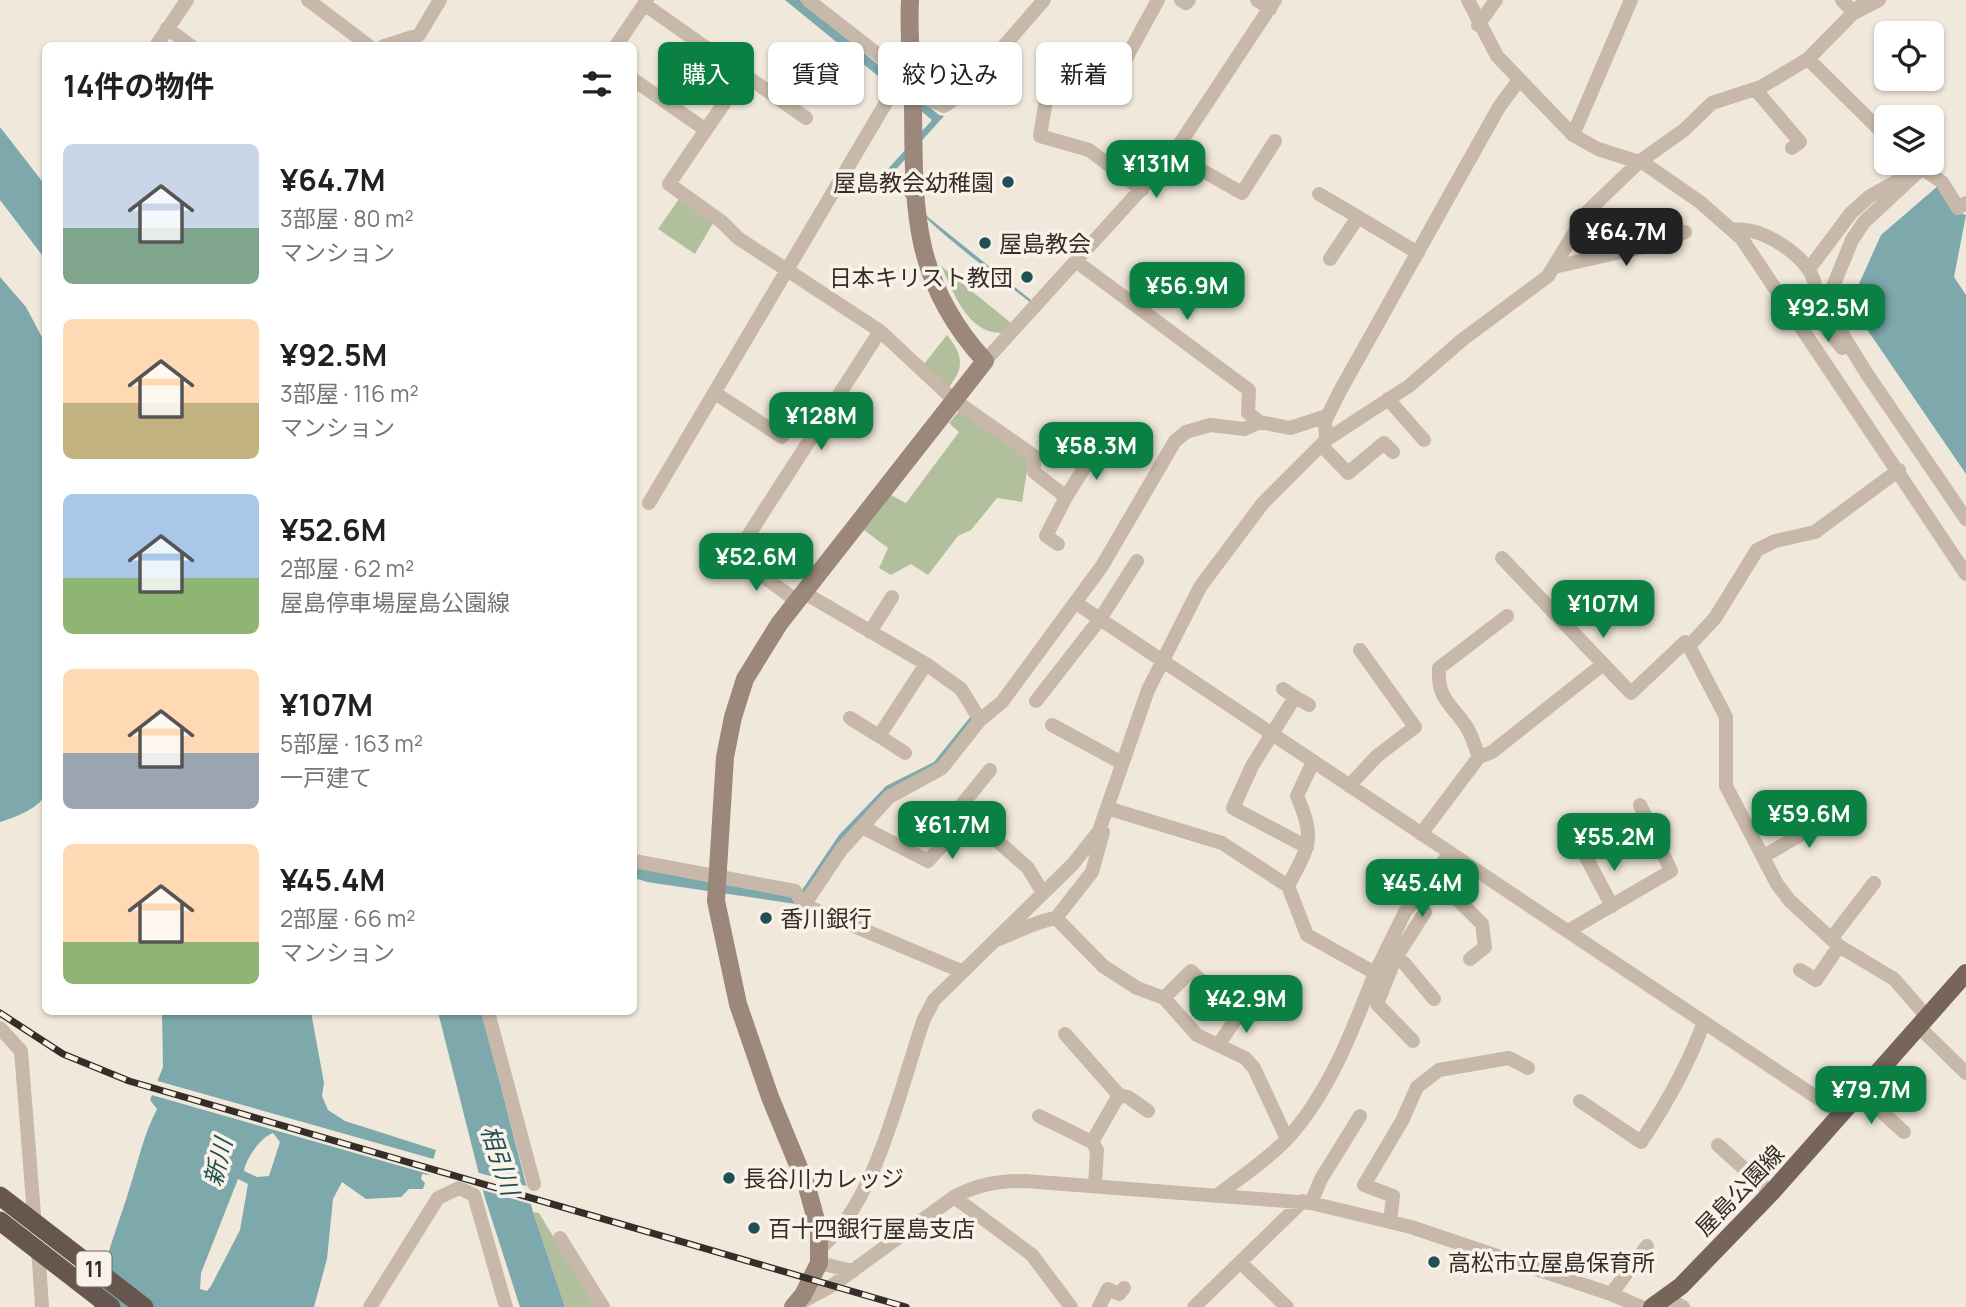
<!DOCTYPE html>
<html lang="ja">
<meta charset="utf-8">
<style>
:root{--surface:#fff;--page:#f6f6f6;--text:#202124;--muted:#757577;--accent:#0b8043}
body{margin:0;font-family:Manrope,"Noto Sans JP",sans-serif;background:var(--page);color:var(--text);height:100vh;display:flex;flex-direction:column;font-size:26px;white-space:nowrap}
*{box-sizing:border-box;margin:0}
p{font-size:23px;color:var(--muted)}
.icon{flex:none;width:38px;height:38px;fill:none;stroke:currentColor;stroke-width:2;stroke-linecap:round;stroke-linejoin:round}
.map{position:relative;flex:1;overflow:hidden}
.sheet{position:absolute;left:42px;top:42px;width:595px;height:973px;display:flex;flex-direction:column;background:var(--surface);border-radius:10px;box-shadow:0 2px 5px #0004}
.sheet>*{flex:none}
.top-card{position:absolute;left:658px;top:42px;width:665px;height:63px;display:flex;gap:14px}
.controls{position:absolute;left:1874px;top:21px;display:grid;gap:14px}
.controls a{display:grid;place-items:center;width:70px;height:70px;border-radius:10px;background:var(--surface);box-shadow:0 2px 5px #0004;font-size:35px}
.price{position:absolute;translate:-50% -60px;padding:0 16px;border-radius:14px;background:var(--accent);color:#fff;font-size:23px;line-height:46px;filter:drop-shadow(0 2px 4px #0008)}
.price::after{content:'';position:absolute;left:50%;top:42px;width:21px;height:16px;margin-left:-10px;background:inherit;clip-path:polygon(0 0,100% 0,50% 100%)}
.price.active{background:#222;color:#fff}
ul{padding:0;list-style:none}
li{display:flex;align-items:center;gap:21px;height:175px;padding:0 21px}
li span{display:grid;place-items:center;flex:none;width:196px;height:140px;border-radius:10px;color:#555}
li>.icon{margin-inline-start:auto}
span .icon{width:84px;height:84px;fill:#fffc;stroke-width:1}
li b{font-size:30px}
h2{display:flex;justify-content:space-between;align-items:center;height:84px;padding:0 21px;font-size:30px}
.pill{padding:0 24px;border-radius:10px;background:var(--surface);box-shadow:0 2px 5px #0004;font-size:24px;line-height:63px}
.pill.active{background:var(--accent);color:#fff}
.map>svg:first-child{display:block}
.green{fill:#b2bf9d}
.water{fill:#7da8ac;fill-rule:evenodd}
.pier{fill:#f1e8dc}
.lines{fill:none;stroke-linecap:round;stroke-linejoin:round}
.minor{stroke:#c8b8a9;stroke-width:14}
.secondary{stroke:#9c887a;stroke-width:18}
.primary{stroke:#77655a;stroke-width:18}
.trunk{stroke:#66564d;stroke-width:19}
.rail-casing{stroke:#352d28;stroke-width:7}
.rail{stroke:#f8f2e8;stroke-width:4.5;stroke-dasharray:13;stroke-linecap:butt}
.poi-dot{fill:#204f55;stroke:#f8f2e8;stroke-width:2.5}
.labels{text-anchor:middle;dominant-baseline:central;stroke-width:7;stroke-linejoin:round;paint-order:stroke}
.shield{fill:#f8f2e8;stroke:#706862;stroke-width:2}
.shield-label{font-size:21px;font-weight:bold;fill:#352d28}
.poi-label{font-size:23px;fill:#352d28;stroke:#f8f2e8;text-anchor:start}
.street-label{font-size:23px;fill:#352d28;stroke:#f8f2e8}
.water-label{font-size:24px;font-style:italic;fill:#204f55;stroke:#f8f2e8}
</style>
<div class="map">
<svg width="1966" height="1307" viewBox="0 0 1966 1307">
<rect width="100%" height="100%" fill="#f1e8dc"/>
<path class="green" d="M679 199 713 223 695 254 658 229Z
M941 266 1011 323 1001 333C967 333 953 291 941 266Z
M947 335C963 355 965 367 949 387L924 364Z
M960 410 1029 458 1022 502 997 498 971 530 958 536 928 575 911 564 891 575 879 568 888 548 864 530 891 495 906 503 959 432 949 423Z
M533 1212 539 1213 596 1307H565Z"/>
<path class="water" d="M785 0H800L939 115 944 116 891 175 929 218 1031 300 1030 302C980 263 926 226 887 175L888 169 932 120Z
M0 127 45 185V259L0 200Z
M1939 185 1954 211 1966 215 1954 277 1966 295V474L1862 322 1854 295 1881 235Z
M0 277 26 307 46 345V765C40 774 48 782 46 792 42 808 13 818 0 822Z
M971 716 976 721 946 759 887 795 805 897 800 893 839 835 886 786 934 762Z
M634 867 708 882 793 895 796 904 647 882 634 878Z
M162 1012H311L324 1083 322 1096 328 1110 345 1121 436 1150 429 1175 422 1174 421 1179 425 1183 423 1189H409L401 1197 366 1199 342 1182 333 1199 327 1259 314 1307H94C103 1263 117 1229 130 1187 139 1159 143 1136 157 1109L150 1100 163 1067ZM273 1133 280 1142 269 1176 257 1177 244 1171C246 1158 261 1137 273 1133ZM238 1179 248 1184 240 1230 211 1286 207 1291 200 1289 201 1273Z
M438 1012H482L533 1212 565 1307H520L485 1198Z"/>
<path class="pier" d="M154 1080 437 1160 432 1175 148 1094Z
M476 1172 530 1187 534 1205 479 1189Z"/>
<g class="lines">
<path class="minor" d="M308 0 369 46
M808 0 903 74 910 75
M1181 0 1186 3 1189 0
M1257 0 1270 9
M1468 0 1497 56 1573 135 1598 149 1645 164 1700 202 1742 239 1966 574
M1842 0 1854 13 1879 0
M644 4 806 118
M1478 25 1496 0
M167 28 191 46
M156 46 187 0
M384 46 419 35 440 0
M616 46 647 0
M1808 59 1886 136
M1118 73 1158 0
M744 74 669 184 722 222 738 238 880 331 954 400 1034 456V472L1066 497 1046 536 1058 544
M634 80 706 130
M1755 89 1800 142 1792 148
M912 92 944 106 963 93 1044 0
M1046 100 1040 136 1089 150 1142 190
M1573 135 1631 0
M1173 154 1242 193 1275 141
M1913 163 1942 182 1958 208 1966 203
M1920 170 1864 222 1852 240 1832 289 1831 308 1836 324 1867 374 1966 519
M1319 194 1358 217
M1733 230C1760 226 1803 253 1813 278 1818 290 1815 304 1819 316 1823 328 1835 338 1842 348
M1330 259 1358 217 1418 253
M1077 262 1249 390 1248 413 1260 422
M1554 267 1661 243 1685 232
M1809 269 1851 213 1870 196 1906 176
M985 361 1173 154 1275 0
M715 393 782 437
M1388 399 1424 440
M1326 440 1409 386 1462 340 1548 276 1587 212 1639 162 1684 130 1712 103 1761 87 1808 59 1866 0
M1321 445 1348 473 1384 443 1393 452
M1899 470 1815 532 1775 541 1757 550 1715 618 1689 646 1726 717V786L1777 884 1790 901 1839 946 1894 979 1928 1018
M1066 497 1096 449
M649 503 903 74
M1502 558 1631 693 1685 642 1689 646
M803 592 926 664 961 689 980 720
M797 601 735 556 880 331
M1076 603 1843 1115
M870 632 892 597
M1283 689 1295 697 1252 766 1233 808 1307 847
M1295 697 1309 705
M1036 701 1100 619 1137 561
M850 718 879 736
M1052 725 1122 763
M905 753 879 736 926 664
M1479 757 1492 752 1602 665
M1349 786 1377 756 1415 727 1360 650
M1107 808 1222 843 1288 886
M969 816 960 807 990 770
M862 827 928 861 969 816 1028 868 1043 893
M1421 834 1479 757C1475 747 1472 735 1466 726 1451 704 1437 699 1439 668L1507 616
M1764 856 1836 814
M1586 857 1612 906
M634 861 795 891 804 905
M1433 875 1482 924 1485 947 1470 959
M1425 912 1395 959 1404 963 1434 999
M1056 918 1103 966 1137 988 1164 998 1197 1035 1245 1058 1254 1068 1287 1139
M1568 931 1671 871 1640 805
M999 939C1019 931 1034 922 1056 918L1092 872 1103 832
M1831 939 1874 883
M1388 956 1395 959 1377 1004 1413 1041
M1800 970 1816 980 1839 946
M961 971 804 905 841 850 889 797 942 768 980 720 1002 702 1102 566 1175 441 1186 432 1210 425 1244 429 1260 422 1290 428 1327 416
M1375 973 1405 912 1450 853
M1164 998 1191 971 1206 986
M488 1012 534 1184
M0 1028 21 1051 35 1227
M1920 1028 1966 1073
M1065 1034 1119 1095 1092 1142 1097 1150 1095 1185
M1219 1044 1243 1008
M1862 1094 1904 1132
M1119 1095 1128 1097 1148 1111
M1580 1101 1641 1142C1667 1103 1688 1066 1704 1022
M1039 1116 1092 1142
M1718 1145 1771 1193
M1219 1194C1241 1177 1267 1160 1286 1140 1328 1095 1353 1030 1375 973L1307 935 1288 886C1309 845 1316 840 1297 796L1313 762
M954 1197 1032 1255 1071 1307
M1311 1203 1321 1179 1360 1116
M1390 1222 1393 1196 1364 1185 1402 1121 1417 1087 1439 1070 1509 1058 1528 1068
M560 1238 603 1307
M38 1247 42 1307
M819 1249C876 1205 900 1087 924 1019L934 1000 1073 864 1099 831 1148 690 1200 587 1263 503 1326 440 1325 421 1340 391 1499 107 1519 80
M819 1263 853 1271
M1241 1263 1287 1307
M1611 1294 1647 1246
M1667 1299 1683 1307
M796 1305 833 1285 954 1197C978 1184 998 1181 1025 1181L1311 1203 1411 1227 1611 1294 1641 1307
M370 1307 438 1198 459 1188 474 1195 506 1307
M1099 1307 1108 1289 1119 1294 1124 1288
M1194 1307 1303 1201"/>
<path class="secondary" d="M793 1307 803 1295 819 1263V1231L807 1187 770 1097 738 1004 716 901 725 757 733 717 745 679 779 624 985 361C910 279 914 205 913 101 912 68 908 34 910 0"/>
<path class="primary" d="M1652 1307 1681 1286 1771 1193 1966 973"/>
<path class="trunk" d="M0 1196 144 1307
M0 1221 111 1307"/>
<g class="rail-casing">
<path id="rail" d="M0 1013 63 1054 129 1081 906 1307"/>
</g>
<use href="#rail" class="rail"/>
</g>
<g class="poi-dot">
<circle cx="1008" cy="182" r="7"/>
<circle cx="985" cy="243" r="7"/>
<circle cx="1027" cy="277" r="7"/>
<circle cx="766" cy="918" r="7"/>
<circle cx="729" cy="1178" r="7"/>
<circle cx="754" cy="1228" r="7"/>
<circle cx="1434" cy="1262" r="7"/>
</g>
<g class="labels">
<rect class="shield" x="76.5" y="1251.5" width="35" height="35" rx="5"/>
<g class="shield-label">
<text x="94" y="1269">11</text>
</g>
<g class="poi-label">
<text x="994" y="182" text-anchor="end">屋島教会幼稚園</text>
<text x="999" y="243">屋島教会</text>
<text x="1013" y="277" text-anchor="end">日本キリスト教団</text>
<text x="780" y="918">香川銀行</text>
<text x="743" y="1178">長谷川カレッジ</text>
<text x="768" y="1228">百十四銀行屋島支店</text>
<text x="1448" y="1262">高松市立屋島保育所</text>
</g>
<g class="street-label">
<text transform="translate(1739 1190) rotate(-46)">屋島公園線</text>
</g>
<g class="water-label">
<text transform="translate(501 1160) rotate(72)">相引川</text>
<text transform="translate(217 1162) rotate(-76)">新川</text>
</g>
</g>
</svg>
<div class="controls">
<a><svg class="icon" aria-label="locate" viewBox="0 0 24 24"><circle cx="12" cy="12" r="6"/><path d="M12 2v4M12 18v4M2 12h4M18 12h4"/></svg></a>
<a><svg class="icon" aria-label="layers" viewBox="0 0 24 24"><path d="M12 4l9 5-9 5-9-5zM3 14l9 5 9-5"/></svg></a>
</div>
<b class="price" style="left:1156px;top:200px">¥131M</b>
<b class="price active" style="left:1626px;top:268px">¥64.7M</b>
<b class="price" style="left:1187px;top:322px">¥56.9M</b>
<b class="price" style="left:1828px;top:344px">¥92.5M</b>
<b class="price" style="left:821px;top:452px">¥128M</b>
<b class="price" style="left:1096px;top:482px">¥58.3M</b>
<b class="price" style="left:756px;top:593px">¥52.6M</b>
<b class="price" style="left:1603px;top:640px">¥107M</b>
<b class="price" style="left:1809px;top:850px">¥59.6M</b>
<b class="price" style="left:952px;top:861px">¥61.7M</b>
<b class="price" style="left:1614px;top:873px">¥55.2M</b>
<b class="price" style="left:1422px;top:919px">¥45.4M</b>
<b class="price" style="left:1246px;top:1035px">¥42.9M</b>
<b class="price" style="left:1871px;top:1126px">¥79.7M</b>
<div class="top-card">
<a class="pill active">購入</a>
<a class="pill">賃貸</a>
<a class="pill">絞り込み</a>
<a class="pill">新着</a>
</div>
<section class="sheet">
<h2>14件の物件<svg class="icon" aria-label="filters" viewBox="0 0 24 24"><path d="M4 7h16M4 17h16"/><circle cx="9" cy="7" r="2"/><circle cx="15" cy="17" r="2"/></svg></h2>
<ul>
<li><span style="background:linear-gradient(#c9d6e8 60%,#7fa58c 0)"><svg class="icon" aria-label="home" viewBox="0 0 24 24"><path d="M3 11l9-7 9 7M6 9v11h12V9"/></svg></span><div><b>¥64.7M</b><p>3部屋 · 80 m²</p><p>マンション</p></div></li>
<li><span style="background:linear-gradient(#ffd9b3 60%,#c2b280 0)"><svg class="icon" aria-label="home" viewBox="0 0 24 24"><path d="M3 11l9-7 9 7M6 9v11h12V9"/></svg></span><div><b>¥92.5M</b><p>3部屋 · 116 m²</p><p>マンション</p></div></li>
<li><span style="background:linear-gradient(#a9c7e8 60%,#8fb573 0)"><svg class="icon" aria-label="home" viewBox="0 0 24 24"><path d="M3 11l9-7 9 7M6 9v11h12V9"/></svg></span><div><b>¥52.6M</b><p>2部屋 · 62 m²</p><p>屋島停車場屋島公園線</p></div></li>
<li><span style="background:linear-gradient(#ffd9b3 60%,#9aa5b1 0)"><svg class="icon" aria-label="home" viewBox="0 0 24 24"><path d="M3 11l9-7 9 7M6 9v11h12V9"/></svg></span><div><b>¥107M</b><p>5部屋 · 163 m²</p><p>一戸建て</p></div></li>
<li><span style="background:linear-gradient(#ffd9b3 70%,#8fb573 0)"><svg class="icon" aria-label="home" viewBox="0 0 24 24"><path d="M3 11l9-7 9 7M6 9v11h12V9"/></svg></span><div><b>¥45.4M</b><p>2部屋 · 66 m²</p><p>マンション</p></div></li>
</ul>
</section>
</div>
